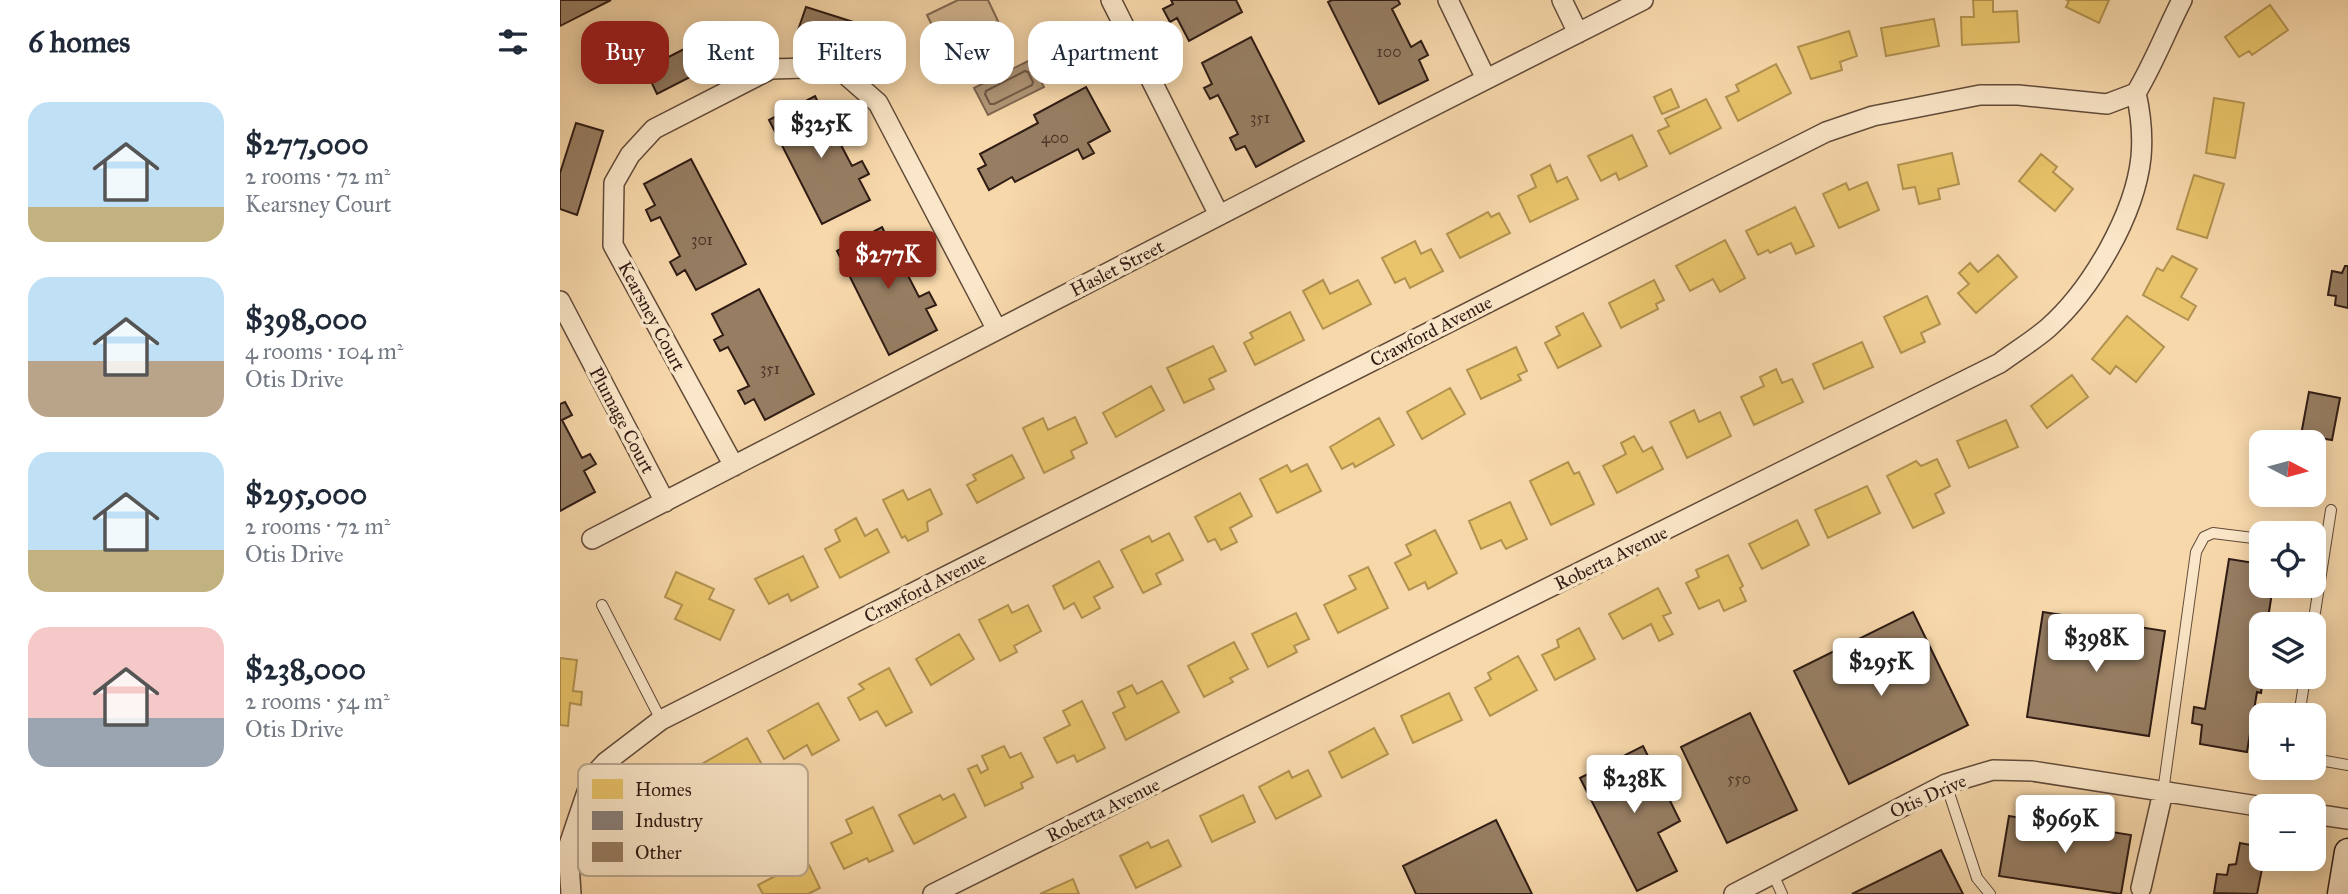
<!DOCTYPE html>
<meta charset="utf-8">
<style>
:root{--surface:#fff;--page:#f2f2f3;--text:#1f2937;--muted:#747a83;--accent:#8f2418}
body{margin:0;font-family:"IM FELL Great Primer",serif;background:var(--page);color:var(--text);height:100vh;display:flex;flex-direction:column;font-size:26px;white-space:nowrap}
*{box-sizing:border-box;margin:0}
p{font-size:23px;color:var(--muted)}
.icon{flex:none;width:38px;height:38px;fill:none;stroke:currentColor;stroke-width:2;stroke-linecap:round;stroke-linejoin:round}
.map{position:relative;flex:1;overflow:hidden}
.side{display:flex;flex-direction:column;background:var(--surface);width:560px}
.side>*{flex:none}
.hud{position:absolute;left:21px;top:21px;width:665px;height:63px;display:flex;gap:14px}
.needle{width:46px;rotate:96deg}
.tools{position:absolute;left:1689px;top:430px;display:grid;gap:14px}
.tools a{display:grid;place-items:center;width:77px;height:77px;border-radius:14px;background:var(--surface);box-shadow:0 4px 18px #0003;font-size:35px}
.price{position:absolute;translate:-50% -60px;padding:0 16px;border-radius:7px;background:#fff;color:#222;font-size:23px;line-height:46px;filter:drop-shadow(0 2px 4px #0008)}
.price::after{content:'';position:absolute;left:50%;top:42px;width:21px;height:16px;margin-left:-10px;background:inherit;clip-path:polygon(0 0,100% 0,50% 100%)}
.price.selected{background:var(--accent);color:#fff}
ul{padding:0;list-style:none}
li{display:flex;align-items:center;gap:21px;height:175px;padding:0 28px}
li span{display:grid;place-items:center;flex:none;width:196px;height:140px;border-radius:21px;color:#555}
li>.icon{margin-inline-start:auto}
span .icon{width:84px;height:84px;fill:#fffc;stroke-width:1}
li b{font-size:30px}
h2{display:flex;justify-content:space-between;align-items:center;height:84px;padding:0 28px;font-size:30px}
.pill{padding:0 24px;border-radius:21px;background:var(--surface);box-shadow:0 4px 18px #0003;font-size:24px;line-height:63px}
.pill.selected{background:var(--accent);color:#fff}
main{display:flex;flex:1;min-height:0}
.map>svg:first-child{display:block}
.green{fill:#d5b892;stroke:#826a54;stroke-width:2}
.water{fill:#b39878;stroke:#7f6650;stroke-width:2}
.homes{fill:#e9c46a;stroke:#b29250;stroke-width:2}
.industry{fill:#8a817c;stroke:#6f635d;stroke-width:2}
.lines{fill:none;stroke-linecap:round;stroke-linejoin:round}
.shore{stroke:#725a46;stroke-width:2}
.building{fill:#977e63;stroke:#301c15;stroke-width:2}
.lane-casing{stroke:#624b3a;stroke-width:12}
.street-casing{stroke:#624b3a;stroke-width:22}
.secondary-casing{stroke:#301c15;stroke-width:29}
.lane{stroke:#fae6c8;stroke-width:10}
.street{stroke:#fae6c8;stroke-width:19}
.secondary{stroke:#fae6c8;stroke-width:26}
.labels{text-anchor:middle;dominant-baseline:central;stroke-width:7;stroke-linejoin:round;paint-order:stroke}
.number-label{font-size:16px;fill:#4a3428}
.street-label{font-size:19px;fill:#301c15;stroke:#fae6c8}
.key{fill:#fae6c8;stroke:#bda992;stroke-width:2}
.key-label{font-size:19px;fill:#301c15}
</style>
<main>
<section class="side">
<h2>6 homes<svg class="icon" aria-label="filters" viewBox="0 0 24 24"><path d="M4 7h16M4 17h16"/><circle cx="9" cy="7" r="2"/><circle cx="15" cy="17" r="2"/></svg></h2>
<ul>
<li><span style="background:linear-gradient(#bfe0f5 75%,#c2b280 0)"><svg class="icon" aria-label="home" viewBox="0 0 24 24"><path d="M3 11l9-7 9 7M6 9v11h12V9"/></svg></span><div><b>$277,000</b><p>2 rooms · 72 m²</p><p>Kearsney Court</p></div></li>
<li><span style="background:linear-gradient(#bfe0f5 60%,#b9a48a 0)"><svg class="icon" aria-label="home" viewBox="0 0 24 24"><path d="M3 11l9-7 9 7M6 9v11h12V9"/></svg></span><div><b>$398,000</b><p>4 rooms · 104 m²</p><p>Otis Drive</p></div></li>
<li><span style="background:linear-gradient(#bfe0f5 70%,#c2b280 0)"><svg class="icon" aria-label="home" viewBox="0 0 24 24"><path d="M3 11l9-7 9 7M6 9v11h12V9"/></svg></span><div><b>$295,000</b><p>2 rooms · 72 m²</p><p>Otis Drive</p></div></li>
<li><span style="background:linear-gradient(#f6c9c9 65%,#9aa5b1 0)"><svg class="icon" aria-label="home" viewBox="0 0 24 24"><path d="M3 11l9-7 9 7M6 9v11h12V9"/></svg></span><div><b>$238,000</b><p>2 rooms · 54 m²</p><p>Otis Drive</p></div></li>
</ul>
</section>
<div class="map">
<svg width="1788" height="894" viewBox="0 0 1788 894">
<rect width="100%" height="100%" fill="#f7d8ab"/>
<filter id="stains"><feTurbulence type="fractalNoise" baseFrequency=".00286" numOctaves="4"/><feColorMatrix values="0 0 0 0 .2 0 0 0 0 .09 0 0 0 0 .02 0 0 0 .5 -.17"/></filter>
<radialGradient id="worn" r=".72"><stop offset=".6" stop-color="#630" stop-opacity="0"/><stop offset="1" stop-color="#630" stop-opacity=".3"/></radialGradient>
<path class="green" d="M398 0H428L438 21 383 48 367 15Z"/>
<path class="water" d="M470 60 484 87 428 115 414 88Z"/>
<path class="homes" d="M1413 0H1433V12L1457 11 1459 42 1402 45 1401 17H1414Z
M1506 0H1549L1539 23 1506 7 1509 1Z
M1710 5 1728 30 1692 55 1689 51 1679 57 1665 37Z
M1374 19 1379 46 1326 56 1321 28Z
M1289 31 1297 56 1280 62 1282 70 1251 79 1238 47Z
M1216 64 1231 93 1178 121 1166 97 1179 91 1176 85Z
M1111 89 1119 107 1102 114 1094 97Z
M1654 98 1684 103 1675 158 1646 153Z
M1146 99 1161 128 1110 154 1098 131 1109 126 1105 119Z
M1072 135 1087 166 1059 180 1056 173 1041 181 1028 156Z
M1392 153 1399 184 1378 189 1380 199 1359 204 1355 187 1343 189 1338 165Z
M1481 154 1497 167 1493 172 1513 189 1495 211 1459 181Z
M990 165 997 182 1007 177 1018 199 970 222 958 196 976 187 971 175Z
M1634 175 1664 184 1647 238 1617 229Z
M1307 182 1319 210 1279 228 1263 194 1286 183 1289 190Z
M1235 207 1254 246 1236 254 1231 243 1210 253 1208 250 1198 255 1186 231Z
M928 212 931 217 939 213 950 233 900 258 887 234Z
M1165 240 1185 278 1160 292 1153 279 1130 291 1116 266Z
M855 241 861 254 871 249 883 271 850 288 845 278 835 283 822 258Z
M1438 255 1457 277 1416 313 1398 293 1409 284 1399 273 1410 263 1418 272Z
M1612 256 1637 269 1621 297 1636 306 1628 320 1583 295 1597 268 1603 271Z
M763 280 770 294 798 280 811 304 763 329 743 291Z
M1094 280 1104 300 1096 304 1098 309 1061 328 1049 303Z
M1367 296 1380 324 1361 333 1365 342 1341 353 1324 317Z
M730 312 744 340 695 365 684 343 693 338 690 333Z
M1023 313 1041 346 998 368 985 343 1000 335 996 327Z
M1567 316 1604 347 1576 382 1556 366 1550 374 1532 359Z
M1302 342 1313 367 1264 389 1253 364Z
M653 346 666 371 649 379 654 389 624 403 607 368Z
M956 347 967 371 958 375 961 380 921 399 907 370Z
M1216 369 1222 383 1232 379 1243 402 1194 425 1181 397 1204 386 1200 377Z
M1512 375 1528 397 1487 428 1471 406Z
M591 386 604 410 556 437 543 413Z
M890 388 905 414 862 439 847 412Z
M1134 410 1139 422 1160 412 1171 436 1127 458 1110 422Z
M515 417 527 443 511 451 514 458 484 473 463 428 483 418 488 430Z
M819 418 834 445 795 467 793 463 782 469 770 447Z
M1446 420 1458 447 1409 468 1397 441Z
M1074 436 1083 452 1092 447 1103 469 1057 493 1043 466 1066 454 1061 443Z
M452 455 464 478 417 503 407 485 416 480 413 475Z
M1377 459 1390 486 1375 494 1384 513 1353 528 1327 476 1356 461 1361 466Z
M1008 462 1014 474 1019 472 1034 504 991 525 970 481Z
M747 464 761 491 717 513 700 479 727 465 731 472Z
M1307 486 1320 513 1268 538 1255 510Z
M370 489 382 514 367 522 368 531 348 541 345 536 342 538 323 500 343 490 348 500Z
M680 493 692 516 670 528 677 542 661 550 655 539 648 542 635 517Z
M950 502 967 539 946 549 941 540 921 549 909 521Z
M296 518 305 536 317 529 329 552 280 578 265 549 280 541 275 530Z
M1237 520 1249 545 1202 569 1189 544Z
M875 530 897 573 868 589 865 582 849 590 835 563 851 555 846 545Z
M609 533 623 560 596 574 601 584 583 593 561 550 589 536 592 542Z
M1168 555 1183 586 1180 588 1186 601 1164 611 1159 600 1139 609 1126 583 1139 577 1136 570Z
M243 556 258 587 231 601 228 594 209 604 195 579Z
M539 561 553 587 534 597 540 608 522 618 514 603 504 609 493 586Z
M808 567 828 608 778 633 764 605 796 589 789 576Z
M116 572 154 589 149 599 174 610 160 640 115 619 122 605 105 597Z
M1098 588 1111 613 1103 616 1113 634 1099 641 1091 624 1063 639 1049 614Z
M448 605 452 613 468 605 481 631 454 646 457 652 440 661 419 620Z
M736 613 749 639 734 646 737 652 708 667 692 634Z
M1019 628 1035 659 995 680 982 655 999 647 997 640Z
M399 634 414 659 371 685 356 659Z
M674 642 688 669 670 678 673 682 644 697 628 666Z
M958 656 977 690 930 716 915 688 931 679 928 673Z
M0 658 17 660 13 691 22 692 21 705 10 703 8 726 0 725Z
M329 668 352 712 326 726 317 711 300 720 288 698 304 689 299 684Z
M602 681 619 712 566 740 553 713 565 707 558 692 572 685 577 694Z
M889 693 902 720 853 743 841 716Z
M522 701 545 748 517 762 514 755 497 763 484 738 510 725 503 711Z
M258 703 279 740 252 755 247 745 224 759 208 731Z
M814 728 828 754 782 778 769 752Z
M187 738 218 793 171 820 140 765Z
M444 746 450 758 461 753 473 777 461 783 463 788 425 806 408 769 417 765 421 773 428 769 422 756Z
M748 770 761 796 716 819 699 787 729 771 732 778Z
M394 794 406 817 354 844 339 815 380 795 383 800Z
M683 795 695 822 652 842 640 816Z
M313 807 333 851 309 862 307 858 284 869 271 843 292 833 286 820Z
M608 840 621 866 576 888 560 856 588 842 591 848Z
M237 865 239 870 249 865 260 888 248 894H203L198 885Z
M513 879 519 894H480Z"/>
<path class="industry" d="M1716 432 1737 435 1735 443H1714Z"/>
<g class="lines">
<path class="shore" d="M465 71 468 72 473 82 472 85 434 104H430L425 94 426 91Z"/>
</g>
<path class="building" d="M0 0H51L0 26Z
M611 0H676L682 12 629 41 617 18 610 22 603 9 613 4Z
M772 0H838L840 4 832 9 851 47 861 41 868 55 859 60 868 80 819 104 768 2Z
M246 7 328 33 319 60 237 33Z
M163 29 175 54 97 94 85 69Z
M691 37 744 141 696 167 685 146 676 150 670 138 678 134 658 95 650 99 644 88 652 84 642 63Z
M526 87 550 131 528 143 534 153 523 159 518 149 455 182 452 177 429 190 418 169 426 165 420 154 478 123 474 115Z
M255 96 265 117 277 111 282 122 272 128 292 166 302 161 309 174 299 179 310 200 262 224 209 120Z
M16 123 43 131 17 215 0 209V173Z
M131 159 186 264 136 290 125 270 117 275 110 262 120 256 100 217 91 221 86 210 95 205 84 184Z
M322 227 332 248 344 242 350 253 339 258 359 297 369 292 376 305 366 309 377 330 329 355 277 251Z
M1785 266H1788V308L1775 305 1776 296 1768 295 1772 271 1782 273Z
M199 289 254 394 205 420 194 399 185 404 178 391 189 386 168 347 160 351 154 340 163 335 152 314Z
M1749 392 1780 398 1772 440 1741 435Z
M5 402 12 415 2 420 22 458 30 454 36 464 24 471 35 492 0 511V404Z
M1669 559 1701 564V586H1713L1707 625H1701V677H1703L1701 693 1697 692 1687 752 1640 744 1642 725 1632 723 1634 707 1645 709Z
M1353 612 1408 725 1289 784 1234 671Z
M1483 612 1605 631 1589 736 1467 717Z
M1190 713 1237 810 1167 843 1121 747Z
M1083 746 1120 821 1098 833 1117 871 1077 891 1020 778Z
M1449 816 1571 835 1561 894 1439 876Z
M936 820 972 894H856L843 866Z
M1680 843 1701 847V859H1704L1697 894 1654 893 1657 874 1667 875 1669 865 1676 864Z
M1381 850 1403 894H1292Z"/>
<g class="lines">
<g class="lane-casing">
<path id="lane" d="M1754 546 1765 548
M42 605 101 720
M1753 625 1771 510
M1739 716 1745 677
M1754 759 1788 765
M1386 784 1417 878 1430 894
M1603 792 1636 552 1644 537 1653 533 1701 539
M1213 874 1222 894"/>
</g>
<g class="street-casing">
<path id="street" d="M551 0 659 215
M888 0 926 79
M1002 0 1018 33
M0 301 105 502
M174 466 53 245 54 183 70 155 94 129 211 69 247 68 285 74 318 103 437 330
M32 539 747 170 1083 0
M1754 814 1788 819
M1581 888 1603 792
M11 894 8 848 32 777 46 762 101 720 1266 132 1313 116 1420 95H1458L1547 104 1576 93C1594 63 1606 31 1622 0
M373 894 1440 363C1456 351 1473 341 1488 328 1531 290 1575 215 1581 157 1583 135 1581 115 1576 93
M1174 894 1386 784 1433 770 1472 771 1704 807"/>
</g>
<g class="secondary-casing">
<path id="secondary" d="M1781 894 1788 852"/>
</g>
<use href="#lane" class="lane"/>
<use href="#street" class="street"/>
<use href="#secondary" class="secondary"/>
</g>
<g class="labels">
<g class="number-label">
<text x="829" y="51">100</text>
<text x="700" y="117">351</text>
<text x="495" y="137">400</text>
<text x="142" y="239">301</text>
<text x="210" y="368">351</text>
<text x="1179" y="778">550</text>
</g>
<g class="street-label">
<text transform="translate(557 268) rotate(-27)">Haslet Street</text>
<text transform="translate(92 316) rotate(62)">Kearsney Court</text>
<text transform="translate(871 331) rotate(-27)">Crawford Avenue</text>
<text transform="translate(62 420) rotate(62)">Plumage Court</text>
<text transform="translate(1051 558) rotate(-26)">Roberta Avenue</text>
<text transform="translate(365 587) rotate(-27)">Crawford Avenue</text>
<text transform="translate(1368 796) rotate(-24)">Otis Drive</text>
<text transform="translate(543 810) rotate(-26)">Roberta Avenue</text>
</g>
</g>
<rect x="18" y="764" width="230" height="112" rx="10" class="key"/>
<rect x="32" y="779" width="31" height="20" fill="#e9c46a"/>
<rect x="32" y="811" width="31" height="19" fill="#8a817c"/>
<rect x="32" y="842" width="31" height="20" fill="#977e63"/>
<g class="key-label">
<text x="75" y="796">Homes</text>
<text x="75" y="827">Industry</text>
<text x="75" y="859">Other</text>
</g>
<rect width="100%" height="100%" filter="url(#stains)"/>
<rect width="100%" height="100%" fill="url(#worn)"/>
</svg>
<div class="tools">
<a><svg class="needle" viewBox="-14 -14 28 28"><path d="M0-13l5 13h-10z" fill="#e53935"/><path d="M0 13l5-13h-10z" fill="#747a83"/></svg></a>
<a><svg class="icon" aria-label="locate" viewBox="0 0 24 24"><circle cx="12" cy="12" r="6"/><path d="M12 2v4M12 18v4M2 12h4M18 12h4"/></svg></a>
<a><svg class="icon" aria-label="layers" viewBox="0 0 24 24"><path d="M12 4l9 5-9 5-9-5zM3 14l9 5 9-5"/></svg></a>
<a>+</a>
<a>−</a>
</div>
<b class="price" style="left:261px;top:160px">$325K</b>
<b class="price selected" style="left:328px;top:291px">$277K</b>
<b class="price" style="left:1536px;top:674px">$398K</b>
<b class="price" style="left:1321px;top:698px">$295K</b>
<b class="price" style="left:1074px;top:815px">$238K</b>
<b class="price" style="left:1505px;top:855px">$969K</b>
<div class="hud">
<a class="pill selected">Buy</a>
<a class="pill">Rent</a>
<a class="pill">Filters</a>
<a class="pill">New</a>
<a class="pill">Apartment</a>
</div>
</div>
</main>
